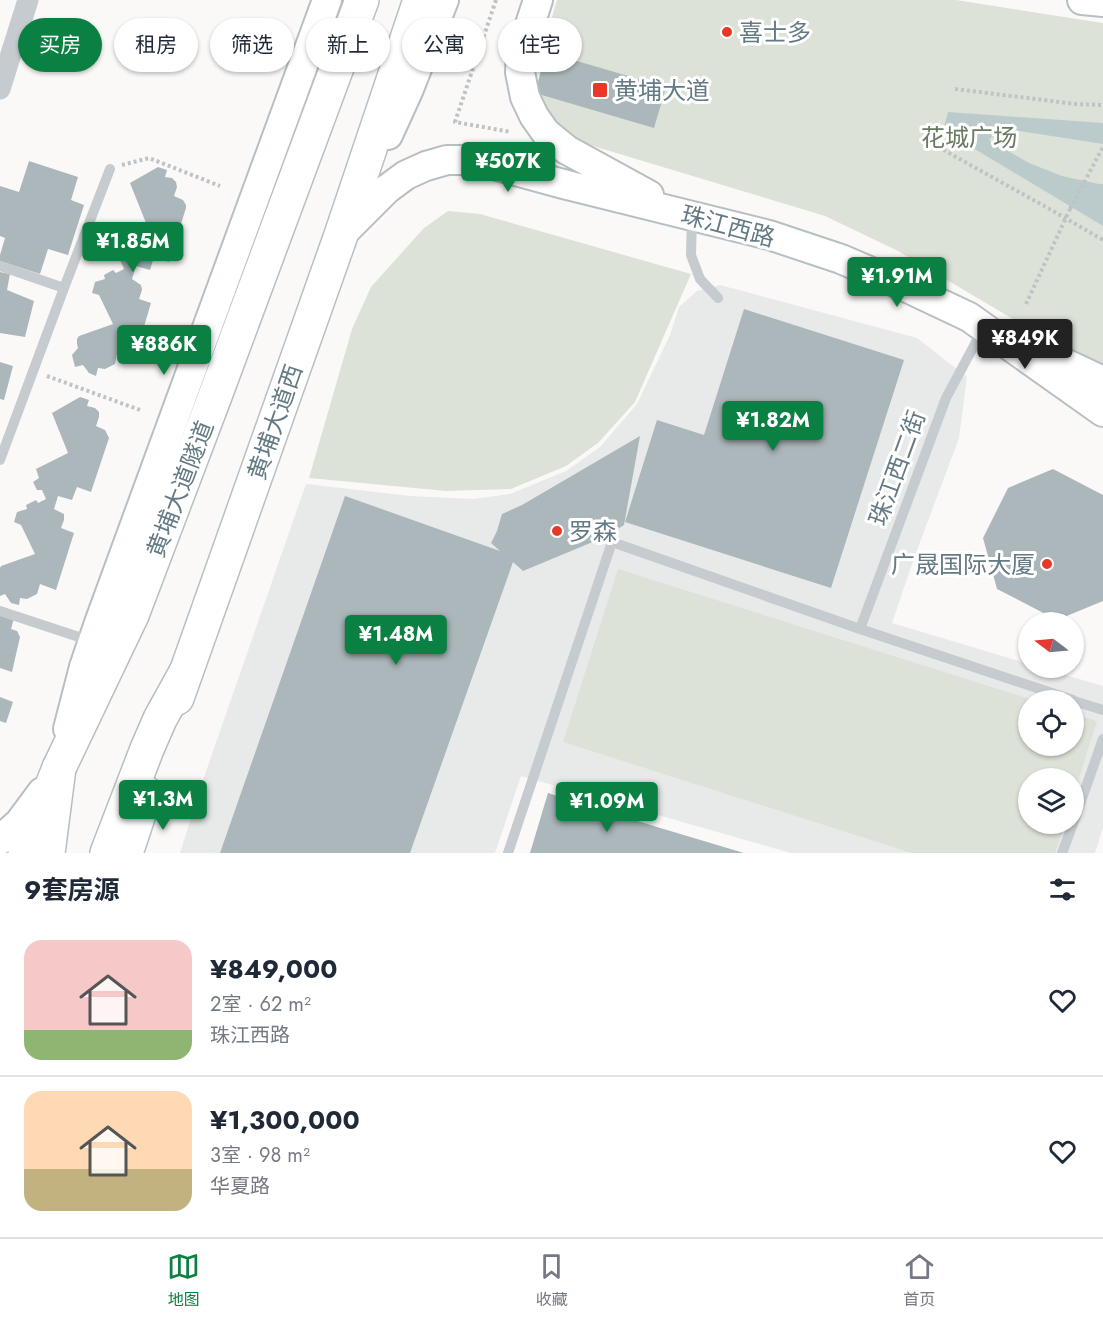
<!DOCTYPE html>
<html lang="zh">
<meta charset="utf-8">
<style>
:root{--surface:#fff;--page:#f6f6f7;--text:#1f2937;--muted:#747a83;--line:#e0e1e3;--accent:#0b8043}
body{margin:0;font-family:Jost,"Noto Sans SC",sans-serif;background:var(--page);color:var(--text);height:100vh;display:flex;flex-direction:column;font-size:22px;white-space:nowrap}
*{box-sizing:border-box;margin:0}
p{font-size:20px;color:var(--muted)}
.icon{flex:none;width:33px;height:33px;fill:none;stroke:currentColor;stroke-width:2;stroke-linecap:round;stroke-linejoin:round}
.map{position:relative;height:853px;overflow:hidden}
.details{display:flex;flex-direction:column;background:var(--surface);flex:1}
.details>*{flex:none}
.guide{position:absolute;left:18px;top:18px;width:600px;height:54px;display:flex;gap:12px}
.needle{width:39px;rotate:286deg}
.controls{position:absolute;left:1018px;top:612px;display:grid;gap:12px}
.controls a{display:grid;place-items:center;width:66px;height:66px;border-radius:50%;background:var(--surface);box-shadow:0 2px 4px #0004;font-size:30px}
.price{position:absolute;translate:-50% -51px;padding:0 14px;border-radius:6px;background:var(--accent);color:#fff;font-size:20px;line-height:39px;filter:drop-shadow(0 2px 3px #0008)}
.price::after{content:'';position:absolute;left:50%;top:36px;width:18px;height:14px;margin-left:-9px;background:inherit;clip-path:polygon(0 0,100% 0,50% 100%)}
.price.current{background:#222;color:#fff}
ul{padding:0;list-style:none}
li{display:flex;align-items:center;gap:18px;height:150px;padding:0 24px}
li+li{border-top:2px solid var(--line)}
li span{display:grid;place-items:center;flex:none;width:168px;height:120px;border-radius:18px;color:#555}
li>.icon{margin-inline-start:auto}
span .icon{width:72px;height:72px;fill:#fffc;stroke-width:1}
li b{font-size:26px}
h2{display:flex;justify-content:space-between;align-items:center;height:72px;padding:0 24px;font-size:26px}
.pill{padding:0 21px;border-radius:27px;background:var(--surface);box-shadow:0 2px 4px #0004;font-size:21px;line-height:54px}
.pill.current{background:var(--accent);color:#fff}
.menu{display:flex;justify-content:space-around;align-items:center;height:84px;border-top:2px solid var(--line);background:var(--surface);font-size:16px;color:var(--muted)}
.menu a{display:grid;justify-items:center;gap:3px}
.menu .current{color:var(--accent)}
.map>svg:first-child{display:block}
.built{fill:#e8e9e9;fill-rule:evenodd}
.green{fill:#dde2d8}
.water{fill:#bbcbcc}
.building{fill:#acb7bb}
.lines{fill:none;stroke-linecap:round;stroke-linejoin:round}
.secondary-casing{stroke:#b8bfc2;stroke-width:32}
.primary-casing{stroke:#b9bfc2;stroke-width:36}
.trunk-casing{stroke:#b8bec0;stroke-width:36}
.path{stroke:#bfc3c5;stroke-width:4;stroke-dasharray:3 3;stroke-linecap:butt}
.service{stroke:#c5cbce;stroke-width:10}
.minor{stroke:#c5cbce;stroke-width:21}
.secondary{stroke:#fff;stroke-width:28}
.primary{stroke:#fff;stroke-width:33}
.trunk{stroke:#fff;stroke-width:33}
.path-bridge{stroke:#bfc3c5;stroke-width:4;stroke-dasharray:3 3;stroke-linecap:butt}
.poi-dot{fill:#ea3827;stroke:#fff;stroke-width:2}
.labels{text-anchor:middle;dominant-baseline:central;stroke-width:6;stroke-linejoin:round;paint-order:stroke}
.poi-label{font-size:24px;fill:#647a84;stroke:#fff;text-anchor:start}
.park-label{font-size:24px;fill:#6b7a63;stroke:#fff}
.street-label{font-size:24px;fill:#647a84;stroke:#fff}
</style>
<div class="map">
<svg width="1103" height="853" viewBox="0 0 1103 853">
<rect width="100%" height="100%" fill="#faf9f8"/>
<path class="built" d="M720 285 917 338 967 377 959 438 914 558 892 623 1029 664V668H1041L1103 686V827L1095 853H791L521 776 495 853H180L202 783 306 484 410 496 473 499 510 494 566 471 600 447 637 404 670 335 679 307 697 291ZM1029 700H1074V746H1029ZM1029 778H1074V824H1029Z"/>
<path class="green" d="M557 0H956L1103 23V375L1082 360 898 251 825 216 593 146C586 143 578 141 572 137 520 101 543 49 557 0Z
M448 211 480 214 691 274 635 402 598 443 566 466 511 489 446 491 309 478 352 329 371 287 424 228Z
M618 569 1033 700H1029V746H1074V714L1097 721 1074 794V778H1029V824H1065L1055 853H912L563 742Z"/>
<path class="water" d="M948 112 1103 123V144L1000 128 989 140 1029 163 1062 176 1099 184H1103V226L943 130Z"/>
<path class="building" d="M546 52 666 87 654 128 535 93Z
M29 161 78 177 71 200 84 205 68 255 48 249 40 274 0 261V255L5 238 0 236V186L19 192Z
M158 167 167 170 165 177 172 178 176 182 177 187 174 196 183 200 186 205V208L169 262 154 257 150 270 136 266 132 279 141 285 142 290 139 299 151 303 134 360 117 354 115 364 105 369 98 368 96 376 89 373 83 365 75 367 72 355 78 348 77 344V339L79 336 113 324 99 295 92 293 95 282 105 279 104 275 113 270 116 273 124 269 120 260H115L111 252 117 248 113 239 146 223 130 183Z
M0 272 10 274 7 290 34 301 25 337 0 333Z
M744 309 904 360 831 588 625 522 657 420 704 435Z
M0 362 13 366 4 400 0 399Z
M80 397 89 400 87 406 95 408 99 412V417L96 426 105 430 109 438 91 492 77 487 72 500 58 496 54 509 64 514V520L61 528 74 533 56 590 40 584 37 594 27 599 20 598 19 605 11 603 5 594 0 596V568L1 566 35 554 21 525 14 522 17 512 27 509 26 505 36 500 38 503 46 499 42 490H37L33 482 39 478 36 469 68 453 52 413Z
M640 436 624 525 607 536 523 571 513 562 410 853H220L345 496 500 551 491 543 497 531 502 514 522 505Z
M1053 469 1103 495V601L1057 620 997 589 983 538 1008 488Z
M0 615 14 618 11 629 17 631 20 637 12 672 0 668Z
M0 697 13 702 6 723 0 721Z
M548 793 657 827 744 853H530Z"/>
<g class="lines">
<g class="secondary-casing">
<path id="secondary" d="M538 0 521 52 520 72 525 97 534 116 546 133 567 150 649 195
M1082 0 1103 2
M388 135 409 89 444 0
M341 235 387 189 406 175 426 166 447 160H473L497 166 567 185 769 235 841 259 895 282 969 317 1103 412
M1041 352 1103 381
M68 729 84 667 99 623 327 0
M0 840 19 823 42 792"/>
</g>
<g class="primary-casing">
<path id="primary" d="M177 698 341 235 420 0
M25 853 59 768 132 615 215 396 362 0
M126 853 146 793"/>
</g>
<g class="trunk-casing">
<path id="trunk" d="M48 853 59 768
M107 853 147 749 160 719 186 672"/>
</g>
<path class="path" d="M496 0 455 122 511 132
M955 89 1076 104 1103 105
M938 147 1046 207 1103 240
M122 165 149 158 220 186
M1087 177 1103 147
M1026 304 1070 209
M47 376 140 410"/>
<path class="service" d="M692 217 691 255 700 279 718 298
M0 266 64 288 0 460
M64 288 110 169
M0 611 91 641
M860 629 946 398 984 327
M1074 701 1103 710
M1074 821 1103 739
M508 853 612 542 860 629 1073 700
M1062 853 1073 824"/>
<path class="minor" d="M0 89 28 0"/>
<use href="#secondary" class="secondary"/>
<use href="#primary" class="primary"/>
<use href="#trunk" class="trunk"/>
<path class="path-bridge" d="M1070 209 1087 177"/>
</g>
<g class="poi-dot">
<circle cx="727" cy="32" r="6"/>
<rect x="592" y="82" width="16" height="16" rx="3"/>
<circle cx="557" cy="531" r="6"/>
<circle cx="1047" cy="564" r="6"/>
</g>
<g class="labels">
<g class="poi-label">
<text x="739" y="32">喜士多</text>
<text x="614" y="90">黄埔大道</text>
<text x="569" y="531">罗森</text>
<text x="1035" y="564" text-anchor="end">广晟国际大厦</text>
</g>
<g class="park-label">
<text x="969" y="137">花城广场</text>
</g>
<g class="street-label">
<text transform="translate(728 226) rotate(15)">珠江西路</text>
<text transform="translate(275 422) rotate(-71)">黄埔大道西</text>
<text transform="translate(897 468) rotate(-70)">珠江西二街</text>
<text transform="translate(180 489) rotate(-69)">黄埔大道隧道</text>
</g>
</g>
</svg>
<div class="controls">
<a><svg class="needle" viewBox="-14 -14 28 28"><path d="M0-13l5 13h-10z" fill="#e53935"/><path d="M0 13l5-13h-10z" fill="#747a83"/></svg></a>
<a><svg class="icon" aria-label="locate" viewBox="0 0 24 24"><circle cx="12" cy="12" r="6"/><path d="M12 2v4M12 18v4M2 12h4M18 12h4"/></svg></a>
<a><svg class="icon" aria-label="layers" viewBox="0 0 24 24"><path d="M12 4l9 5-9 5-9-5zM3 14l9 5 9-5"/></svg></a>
</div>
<b class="price" style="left:508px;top:193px">¥507K</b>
<b class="price" style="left:133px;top:273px">¥1.85M</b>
<b class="price" style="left:897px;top:308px">¥1.91M</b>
<b class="price current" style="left:1025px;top:370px">¥849K</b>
<b class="price" style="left:164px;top:376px">¥886K</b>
<b class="price" style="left:773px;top:452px">¥1.82M</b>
<b class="price" style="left:396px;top:666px">¥1.48M</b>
<b class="price" style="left:163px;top:831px">¥1.3M</b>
<b class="price" style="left:607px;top:833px">¥1.09M</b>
<div class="guide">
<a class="pill current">买房</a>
<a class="pill">租房</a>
<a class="pill">筛选</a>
<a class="pill">新上</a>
<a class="pill">公寓</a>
<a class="pill">住宅</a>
</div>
</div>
<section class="details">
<h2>9套房源<svg class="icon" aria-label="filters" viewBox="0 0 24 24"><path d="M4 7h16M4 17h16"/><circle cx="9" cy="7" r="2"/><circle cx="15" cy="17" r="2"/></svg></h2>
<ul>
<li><span style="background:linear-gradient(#f6c9c9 75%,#8fb573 0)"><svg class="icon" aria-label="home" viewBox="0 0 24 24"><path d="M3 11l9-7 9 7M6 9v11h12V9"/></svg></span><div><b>¥849,000</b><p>2室 · 62 m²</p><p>珠江西路</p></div><svg class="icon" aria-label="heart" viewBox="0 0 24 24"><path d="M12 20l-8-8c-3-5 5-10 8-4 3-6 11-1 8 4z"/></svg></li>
<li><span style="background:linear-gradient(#ffd9b3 65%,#c2b280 0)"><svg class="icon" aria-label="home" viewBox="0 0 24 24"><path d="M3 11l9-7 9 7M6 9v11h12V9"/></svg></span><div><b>¥1,300,000</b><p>3室 · 98 m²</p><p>华夏路</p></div><svg class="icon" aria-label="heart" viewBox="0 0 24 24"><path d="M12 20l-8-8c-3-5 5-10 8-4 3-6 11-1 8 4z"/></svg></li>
</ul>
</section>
<nav class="menu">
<a class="current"><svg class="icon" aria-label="map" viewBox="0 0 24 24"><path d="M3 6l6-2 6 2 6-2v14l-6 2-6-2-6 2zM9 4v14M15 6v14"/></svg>地图</a>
<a><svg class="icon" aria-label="saved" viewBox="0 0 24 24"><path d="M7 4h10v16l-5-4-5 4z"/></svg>收藏</a>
<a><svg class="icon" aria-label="home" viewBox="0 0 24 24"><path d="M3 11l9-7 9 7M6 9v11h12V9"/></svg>首页</a>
</nav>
